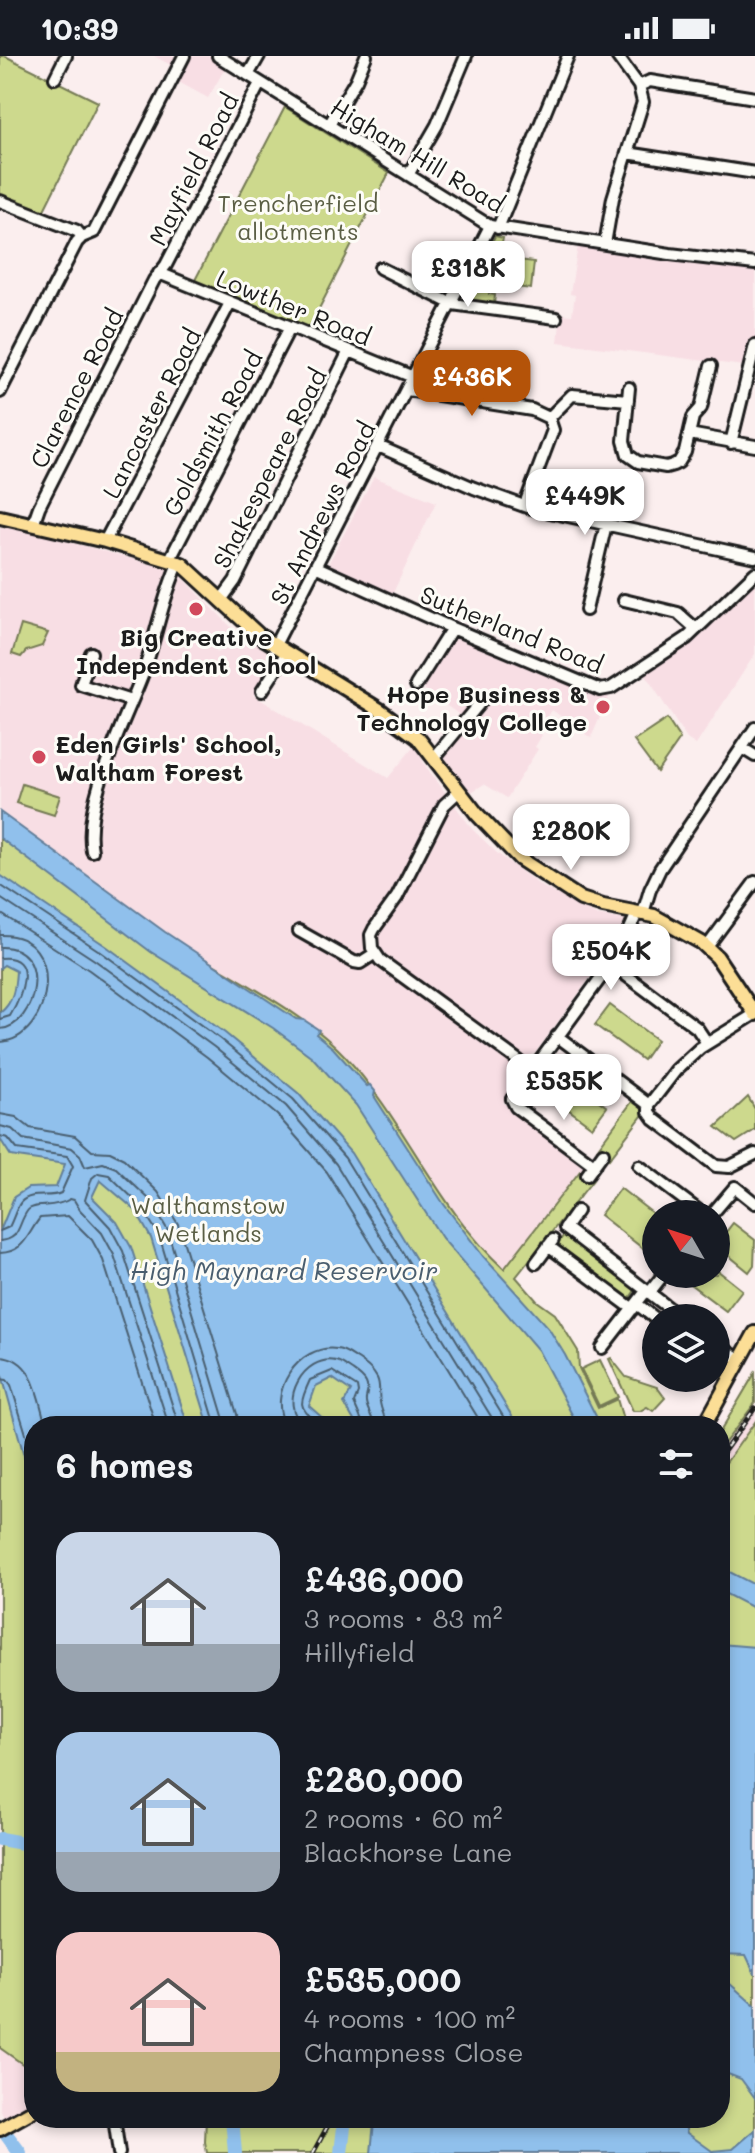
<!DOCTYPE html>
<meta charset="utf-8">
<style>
:root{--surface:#171b24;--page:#242831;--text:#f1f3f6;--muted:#9ea1a6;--accent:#b45309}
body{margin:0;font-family:Mali,sans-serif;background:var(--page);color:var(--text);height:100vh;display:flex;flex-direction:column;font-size:30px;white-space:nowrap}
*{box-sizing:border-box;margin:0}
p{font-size:26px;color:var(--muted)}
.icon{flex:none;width:44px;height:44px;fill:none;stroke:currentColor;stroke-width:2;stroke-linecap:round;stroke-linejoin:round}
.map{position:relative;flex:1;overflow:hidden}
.side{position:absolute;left:24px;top:1360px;width:706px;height:712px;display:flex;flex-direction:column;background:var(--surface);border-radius:32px;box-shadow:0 4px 12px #0003}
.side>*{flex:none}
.needle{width:52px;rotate:309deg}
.fabs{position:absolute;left:642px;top:1144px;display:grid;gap:16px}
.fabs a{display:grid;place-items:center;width:88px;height:88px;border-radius:50%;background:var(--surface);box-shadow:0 4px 12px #0003;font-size:40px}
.price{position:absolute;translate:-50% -68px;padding:0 18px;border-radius:16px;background:#fff;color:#222;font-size:26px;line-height:52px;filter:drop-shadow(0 2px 4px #0008)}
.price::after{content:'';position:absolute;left:50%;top:48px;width:24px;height:18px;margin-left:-12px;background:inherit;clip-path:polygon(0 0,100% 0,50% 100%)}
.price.active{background:var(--accent);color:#fff}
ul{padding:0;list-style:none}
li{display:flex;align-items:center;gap:24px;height:200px;padding:0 32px}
li span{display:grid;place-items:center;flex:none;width:224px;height:160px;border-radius:24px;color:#555}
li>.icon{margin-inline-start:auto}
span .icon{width:96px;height:96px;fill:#fffc;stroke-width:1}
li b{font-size:34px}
h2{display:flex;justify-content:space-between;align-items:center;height:96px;padding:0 32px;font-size:34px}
.status{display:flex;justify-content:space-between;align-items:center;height:56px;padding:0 40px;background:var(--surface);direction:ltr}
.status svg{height:22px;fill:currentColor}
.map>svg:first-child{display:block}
.built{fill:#f8dee4}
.green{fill:#cdd98d;stroke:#747a54;stroke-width:2}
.water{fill:#90c0ec;stroke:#627e99;stroke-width:2}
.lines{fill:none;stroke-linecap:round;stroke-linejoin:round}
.shore{stroke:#4a5e6f;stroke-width:2}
.river{stroke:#90c0ec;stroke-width:14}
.minor-casing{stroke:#1c1c1c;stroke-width:16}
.major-casing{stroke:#1c1c1c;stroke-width:18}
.minor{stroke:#fdfcf7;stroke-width:10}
.major{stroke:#fcde96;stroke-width:12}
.rail-casing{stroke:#1c1c1c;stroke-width:5}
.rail{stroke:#fdfcf7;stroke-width:2;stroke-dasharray:6;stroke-linecap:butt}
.poi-dot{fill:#d1495b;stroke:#fdfcf7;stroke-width:3}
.labels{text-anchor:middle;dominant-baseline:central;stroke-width:6;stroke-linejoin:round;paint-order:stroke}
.street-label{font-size:24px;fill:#1c1c1c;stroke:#fdfcf7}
.park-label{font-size:24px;fill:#5a5e44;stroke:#fdfcf7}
.poi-label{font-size:24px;font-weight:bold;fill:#1c1c1c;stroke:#fdfcf7}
.water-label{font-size:26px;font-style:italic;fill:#4a5e6f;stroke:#fdfcf7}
</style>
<div class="status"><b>10:39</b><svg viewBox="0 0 49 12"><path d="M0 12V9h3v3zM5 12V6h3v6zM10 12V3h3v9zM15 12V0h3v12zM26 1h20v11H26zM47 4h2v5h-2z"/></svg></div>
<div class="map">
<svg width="755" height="2097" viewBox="0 0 755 2097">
<rect width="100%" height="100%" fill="#fbeeee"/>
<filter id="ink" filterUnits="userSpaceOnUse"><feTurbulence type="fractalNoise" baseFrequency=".0125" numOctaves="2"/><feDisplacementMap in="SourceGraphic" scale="16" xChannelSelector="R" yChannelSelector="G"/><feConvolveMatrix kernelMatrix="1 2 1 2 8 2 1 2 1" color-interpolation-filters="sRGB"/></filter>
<g filter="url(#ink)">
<path class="built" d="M154 0H212L227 9 208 42 173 23 178 13Z
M579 184 755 208V284H748L744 310 558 286 561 258 572 259 575 239 570 238Z
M374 421 436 446 392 539 326 512Z
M0 471 29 475 162 511 179 518 234 574 215 593 218 597 239 576 278 603 253 639 388 722 416 688 424 708 473 774 498 798 541 830 596 859 626 864 614 889 535 997 523 1002 531 1009 503 1047 586 1108 504 1214 483 1194 441 1140 390 1057 307 968 162 876 0 757Z
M755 517V598L696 689 687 683 643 615Z
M454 578 607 634 609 640 591 682 552 654 538 676 542 679 535 691 538 693 507 742 484 728 470 737 438 693 462 661 416 627Z
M755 1347V1366L720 1415V1393Z
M0 1992 34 2017V2045L4 2062 0 2053Z"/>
<path class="green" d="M0 0H5L98 46 42 158 0 140Z
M285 51 389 117 308 274 194 226Z
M495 180 503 182 501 192 494 191 489 238 495 239 494 248 469 244 465 238Z
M504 202 534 206 531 233 500 229Z
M21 569 48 577 42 590 26 595 21 601 12 598Z
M667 663 680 683 657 716 634 685Z
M22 728 60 740 54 759 16 747Z
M0 757C54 796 107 839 162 876 217 914 299 951 344 999 405 1064 437 1152 504 1213L580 1115 593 1124 516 1221 537 1245 555 1258 578 1295 579 1312 598 1352 617 1343 625 1370H34V2016L0 1992Z
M610 949 657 984 643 1004 595 969Z
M560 1016 607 1051 592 1071 545 1036Z
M748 1041 755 1053V1074L736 1086 716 1071Z
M634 1043 644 1051 645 1056 609 1103 597 1093Z
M620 1132 656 1160V1190L650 1198 600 1159Z
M733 1167 755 1184 754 1209 749 1216 716 1189Z
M565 1178 636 1233 629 1243 557 1188Z
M717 1214 742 1234 726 1255 690 1228 696 1220 694 1218H716Z
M611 1302 626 1321 657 1331 665 1342 653 1355 647 1351 640 1355H633L609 1303Z
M600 1304 618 1341 599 1350 581 1313Z
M755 1317V1347L720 1393V1376Z
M755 1366V2097H207L205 2086 206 2062H720V1415Z"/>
<path class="water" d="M0 756 165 876 296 963 304 964 319 974 316 978 333 992 367 1030 370 1029 375 1035 374 1040 443 1147 483 1200 549 1273 565 1299 601 1370H578L538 1294 442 1182 356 1049 312 1001 273 972 151 896 0 782Z
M0 819 106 890 225 977 298 1037 351 1097 518 1370H357L344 1347 351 1335 332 1322 316 1330 309 1350 325 1364 327 1370H209L151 1182 135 1154 100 1124 92 1141 117 1166 131 1191 188 1370H34V1436L0 1312V1175L14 1141 28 1132 56 1131 65 1108 11 1100 0 1083V957C14 946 15 931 16 915L4 909 0 912Z
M720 1511 755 1529V1553L720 1535Z
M720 1588 755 1591V1918L746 1899 720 1898Z
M720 1923 728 1926 755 1950V2042L741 2023 720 2015Z
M377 2062H683L687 2077 712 2095 733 2093 755 2074V2097H371L374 2066Z"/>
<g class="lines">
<path class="shore" d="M0 829 101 896 220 983 293 1043 345 1102 509 1370
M0 842 96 905 214 991 286 1050 336 1108 497 1370
M0 857 89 914 207 1001 277 1059 327 1116 483 1370
M0 879C70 877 52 984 0 986
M0 891C54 889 37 971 0 973
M0 902C39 898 21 942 10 960L0 963
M0 1058 16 1061 30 1072 75 1080 92 1095 110 1096 124 1103 158 1136 178 1168 237 1358 238 1370
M0 1070 12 1073 23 1083 72 1092 80 1099 85 1111 103 1107 116 1112 149 1143 167 1173 226 1370
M0 1080 8 1082 17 1093 67 1100 73 1110 61 1137C49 1143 31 1135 21 1146 16 1152 13 1164 9 1171L0 1175
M0 1185C22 1183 17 1168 28 1154 33 1147 55 1153 70 1143L74 1144 80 1154 102 1177 114 1199 169 1370
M0 1197C25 1196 27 1178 40 1162L68 1160 92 1184 103 1204 156 1370
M0 1300C35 1302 38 1343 46 1370
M0 1323 7 1324 11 1329 34 1404
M179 1370 123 1195 110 1171 85 1144 92 1122 98 1117 109 1119 140 1149 159 1179 216 1370
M286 1370C266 1338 298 1287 337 1293 346 1294 352 1300 359 1304 366 1309 373 1314 377 1322 381 1330 378 1338 380 1346 381 1355 386 1361 386 1370
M304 1370C276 1347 304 1298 336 1305 342 1306 347 1311 352 1314 358 1318 363 1321 366 1327 370 1335 365 1339 366 1346 367 1354 373 1361 374 1370
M319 1370C300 1350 297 1352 310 1324L332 1315 357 1331 358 1337 354 1347 364 1370"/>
<path class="river" d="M0 1783 34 1789
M232 2062 235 2097
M0 2070 20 2097
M341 2097 345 2062"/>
<g class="minor-casing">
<path id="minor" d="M218 0 490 170 670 198 755 208
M248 19 259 0
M55 22 66 0
M639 30 650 25 755 42
M329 69 356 24 366 0
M627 97 755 117
M408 119 437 69 466 0
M0 145 77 175 82 181
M498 172 568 0
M605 188 613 142 643 46 639 30 617 0
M380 212 452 248 556 262
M159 217 413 321
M629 332 624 385 628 399 638 406 666 411 673 409 679 406 685 396 693 361 701 352 711 310
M407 334 532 354 549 362
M0 336 77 186 82 181 94 176 184 0
M549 362 553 374 527 443V451L755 501
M549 362 572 339 628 344
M689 378 755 390
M731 387 755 289
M378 390 474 432 527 451
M33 468 39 451 154 224 166 209 260 27
M105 485 230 247
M170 503 290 271
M317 511 452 572 600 634 611 632 687 582 755 517
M221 544 235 525 349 295
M624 544 678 557 696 573
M586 554 606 468
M274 591 490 170
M91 597 81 629 131 645
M416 629 452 572
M262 635 286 598
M742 692 755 700
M434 702 483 643
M458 736 444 749 397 841 374 873 371 879 372 892 380 904 519 1005
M92 795C82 744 127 662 145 612 157 577 163 540 179 506
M643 857 650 834 660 813 755 672
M299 875 354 906 360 907 374 898
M707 891 755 826
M611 908 697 972 707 987
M557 980 649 1049
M649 1049 676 1014 700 992 755 958
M649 1049V1056L654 1063 716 1110 729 1111 755 1098
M594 1109 516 1051 512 1043 621 894 637 857
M639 1110 703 1158
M587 1119 603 1097
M577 1155 565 1172 682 1262
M712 1158 735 1131 755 1147
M548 1190 633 1253
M536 1207 553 1184
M649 1237 664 1218
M637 1248 656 1263
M716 1288 741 1304
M602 1292 643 1239
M114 2062 119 2097"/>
</g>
<g class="major-casing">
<path id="major" d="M0 461 105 485 182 508 260 580 380 654 418 682 477 758 520 803 581 843 603 850 654 860 702 887 717 901 755 958
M704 1370 755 1277
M0 2073 34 2054"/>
</g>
<use href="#minor" class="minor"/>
<use href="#major" class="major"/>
<g class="rail-casing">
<path id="rail" d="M720 1401 755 1352
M313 2097 332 2062"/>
</g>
<use href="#rail" class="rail"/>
</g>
</g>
<g class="poi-dot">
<circle cx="196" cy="553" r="8"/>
<circle cx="603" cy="651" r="8"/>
<circle cx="39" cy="701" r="8"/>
</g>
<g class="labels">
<g class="street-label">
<text transform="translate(418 99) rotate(31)">Higham Hill Road</text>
<text transform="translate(193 113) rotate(-63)">Mayfield Road</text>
<text transform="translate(294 251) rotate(22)">Lowther Road</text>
<text transform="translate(76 332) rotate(-63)">Clarence Road</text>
<text transform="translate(151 357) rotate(-63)">Lancaster Road</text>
<text transform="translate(212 377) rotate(-62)">Goldsmith Road</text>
<text transform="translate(269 412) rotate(-63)">Shakespeare Road</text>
<text transform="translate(322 457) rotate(-63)">St Andrews Road</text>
<text transform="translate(512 573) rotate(22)">Sutherland Road</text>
</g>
<g class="park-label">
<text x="298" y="146">Trencherfield<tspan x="298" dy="28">allotments</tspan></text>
<text x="208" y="1148">Walthamstow<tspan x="208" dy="28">Wetlands</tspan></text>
</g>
<g class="poi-label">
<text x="196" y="580">Big Creative<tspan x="196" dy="28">Independent School</tspan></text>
<text x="587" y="637" text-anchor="end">Hope Business &amp;<tspan x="587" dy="28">Technology College</tspan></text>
<text x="55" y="687" text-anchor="start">Eden Girls' School,<tspan x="55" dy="28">Waltham Forest</tspan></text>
</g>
<g class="water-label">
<text x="284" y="1214">High Maynard Reservoir</text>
</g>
</g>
</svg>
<div class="fabs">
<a><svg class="needle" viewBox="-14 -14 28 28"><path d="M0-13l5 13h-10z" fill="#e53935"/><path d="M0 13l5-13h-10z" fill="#9ea1a6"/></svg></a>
<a><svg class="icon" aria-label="layers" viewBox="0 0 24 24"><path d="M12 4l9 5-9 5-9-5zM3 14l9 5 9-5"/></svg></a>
</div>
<b class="price" style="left:468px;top:253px">£318K</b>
<b class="price active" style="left:472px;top:362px">£436K</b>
<b class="price" style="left:585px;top:481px">£449K</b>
<b class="price" style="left:571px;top:816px">£280K</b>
<b class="price" style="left:611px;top:936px">£504K</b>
<b class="price" style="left:564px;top:1066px">£535K</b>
<section class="side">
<h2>6 homes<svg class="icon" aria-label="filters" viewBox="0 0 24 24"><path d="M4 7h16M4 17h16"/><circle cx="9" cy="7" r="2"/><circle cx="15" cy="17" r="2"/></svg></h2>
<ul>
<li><span style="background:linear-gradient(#c9d6e8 70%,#9aa5b1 0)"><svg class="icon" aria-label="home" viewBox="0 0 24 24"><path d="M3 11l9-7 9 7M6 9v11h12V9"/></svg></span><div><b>£436,000</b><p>3 rooms · 83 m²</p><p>Hillyfield</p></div></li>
<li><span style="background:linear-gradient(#a9c7e8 75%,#9aa5b1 0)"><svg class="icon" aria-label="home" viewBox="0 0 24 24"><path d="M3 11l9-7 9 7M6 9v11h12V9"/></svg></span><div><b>£280,000</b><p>2 rooms · 60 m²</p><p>Blackhorse Lane</p></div></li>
<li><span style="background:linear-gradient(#f6c9c9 75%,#c2b280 0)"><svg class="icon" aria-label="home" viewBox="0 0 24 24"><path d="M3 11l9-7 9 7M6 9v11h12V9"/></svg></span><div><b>£535,000</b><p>4 rooms · 100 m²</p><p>Champness Close</p></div></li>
</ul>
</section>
</div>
